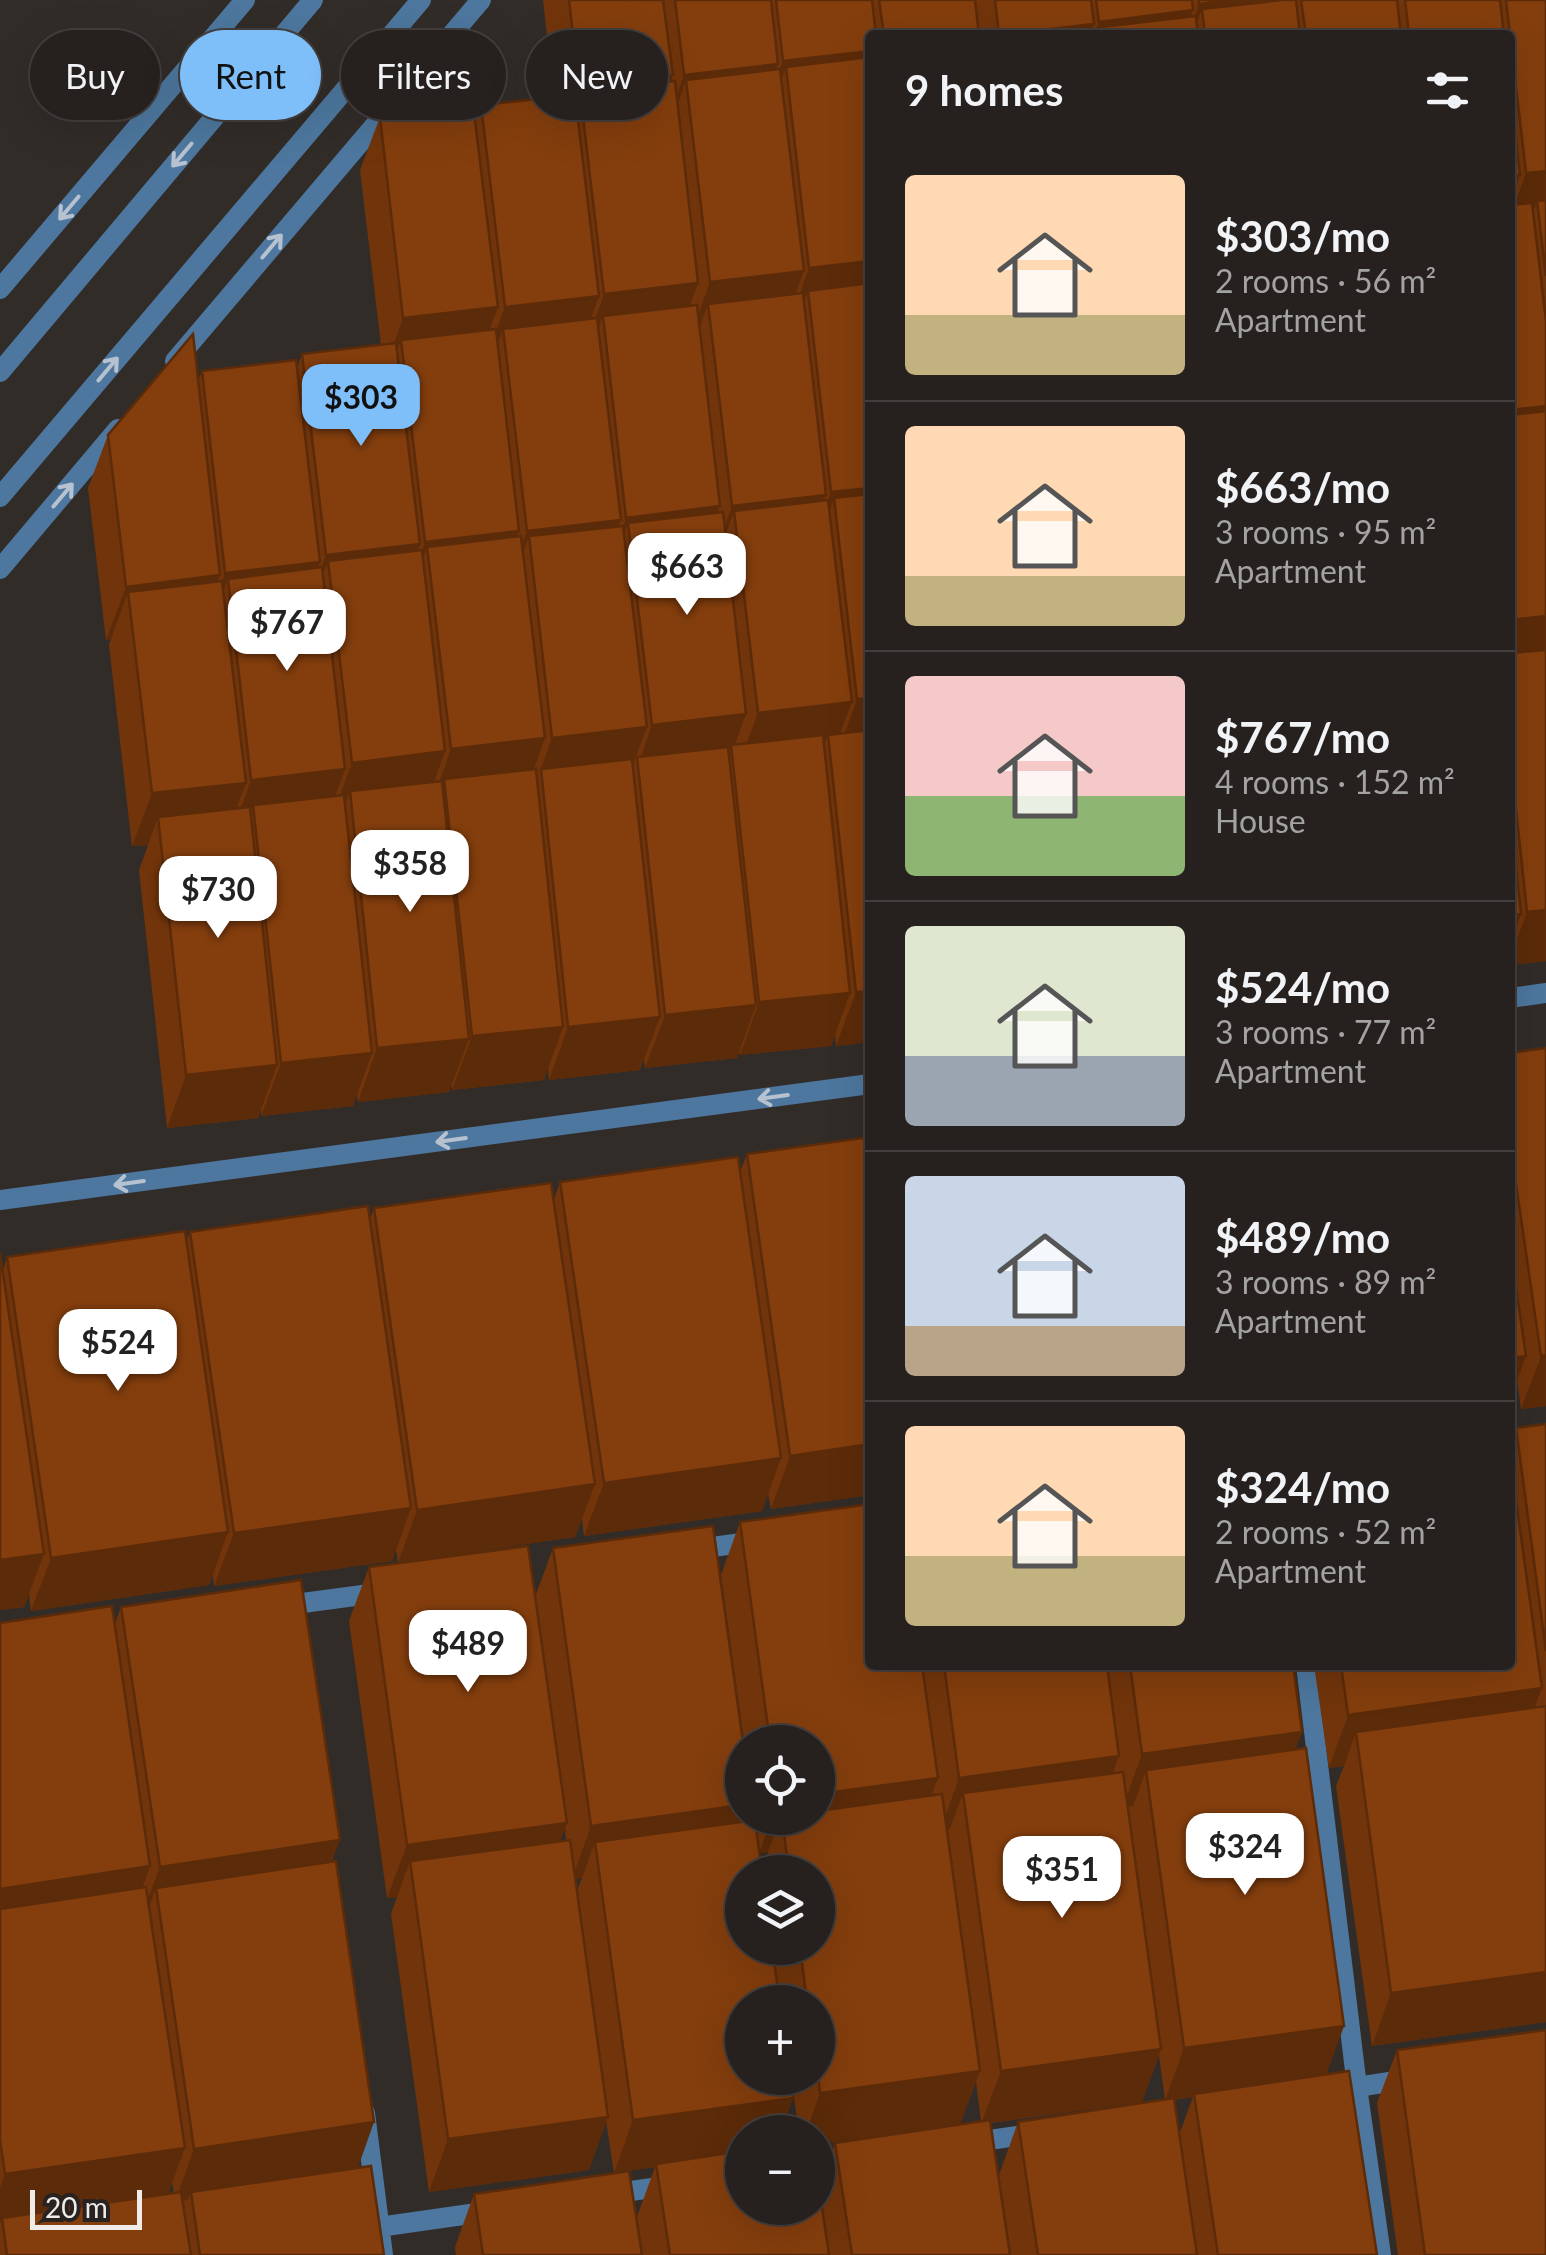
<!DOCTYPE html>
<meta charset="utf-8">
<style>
:root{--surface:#26211f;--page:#322e2c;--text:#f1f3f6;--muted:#a4a3a4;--line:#423e3d;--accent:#7ebef9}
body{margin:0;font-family:Lato,sans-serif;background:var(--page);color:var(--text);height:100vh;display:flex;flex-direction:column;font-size:38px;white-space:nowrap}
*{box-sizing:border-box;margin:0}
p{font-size:32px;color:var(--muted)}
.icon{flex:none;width:55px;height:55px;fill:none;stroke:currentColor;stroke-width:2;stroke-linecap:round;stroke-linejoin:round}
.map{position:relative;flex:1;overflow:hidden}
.panel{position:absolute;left:865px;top:30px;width:650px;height:1640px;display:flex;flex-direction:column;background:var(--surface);border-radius:10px;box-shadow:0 10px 40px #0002,0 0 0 2px var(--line)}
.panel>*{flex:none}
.banner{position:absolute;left:30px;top:30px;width:685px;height:90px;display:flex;gap:20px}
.controls{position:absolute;left:725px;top:1725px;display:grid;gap:20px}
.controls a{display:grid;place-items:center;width:110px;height:110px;border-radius:50%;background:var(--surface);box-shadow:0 10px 40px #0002,0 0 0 2px var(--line);font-size:50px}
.scale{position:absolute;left:30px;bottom:25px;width:112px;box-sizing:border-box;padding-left:10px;border:5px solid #efebe9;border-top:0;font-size:28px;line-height:35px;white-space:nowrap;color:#efebe9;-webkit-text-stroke:8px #282320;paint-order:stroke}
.price{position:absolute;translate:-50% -85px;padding:0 22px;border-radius:20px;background:#fff;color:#222;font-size:32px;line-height:65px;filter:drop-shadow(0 2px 5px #0008)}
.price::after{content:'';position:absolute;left:50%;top:60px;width:30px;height:22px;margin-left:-15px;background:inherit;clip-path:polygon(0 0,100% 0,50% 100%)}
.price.current{background:var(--accent);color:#111}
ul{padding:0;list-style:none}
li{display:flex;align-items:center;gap:30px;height:250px;padding:0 40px}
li+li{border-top:2px solid var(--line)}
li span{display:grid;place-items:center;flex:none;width:280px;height:200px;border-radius:10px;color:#555}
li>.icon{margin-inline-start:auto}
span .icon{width:120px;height:120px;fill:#fffc;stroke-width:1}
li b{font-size:42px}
h2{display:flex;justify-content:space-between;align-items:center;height:120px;padding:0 40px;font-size:42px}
.tag{padding:0 35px;border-radius:45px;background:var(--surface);box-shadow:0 10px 40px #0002,0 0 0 2px var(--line);font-size:35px;line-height:90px}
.tag.current{background:var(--accent);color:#111}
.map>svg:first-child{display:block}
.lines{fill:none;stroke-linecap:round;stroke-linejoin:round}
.minor{stroke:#4d779e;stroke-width:20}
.tertiary{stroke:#4d779e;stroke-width:20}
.wall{fill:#72350b;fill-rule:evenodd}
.shaded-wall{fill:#5c2b09}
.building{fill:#843e0d;stroke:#5c2b09;stroke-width:2.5}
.oneway{stroke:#b6c2cf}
</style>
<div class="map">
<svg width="1546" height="2255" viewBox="0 0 1546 2255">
<rect width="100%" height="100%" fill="#322c29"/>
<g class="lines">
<path class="minor" d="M691 1550 756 1541
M280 1606 385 1592
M1306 1665 1357 2087 1381 2255
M1324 2092 1409 2079
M365 2113 383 2255
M968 2143 1038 2133
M818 2164 855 2159
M609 2194 674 2185
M379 2227 491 2211"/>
<path class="tertiary" d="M0 289 245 0
M175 361 481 0
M0 372 313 0
M0 497 421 0
M0 569 118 429
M1510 998 1546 993
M0 1200 870 1084"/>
</g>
<path class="wall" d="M543 0H1546V961L1510 965V35H870V1042L836 1046 835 1034 831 1046 740 1055 739 1052 737 1058 645 1068 644 1059 640 1070 549 1080 548 1068 544 1080 452 1090V1085L449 1092 358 1102 357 1094 353 1106 261 1116V1110L258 1118 167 1128 139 870 148 845 132 846 109 645 111 639 106 640 88 488 108 435 198 381 202 371 297 368 302 354 381 345 360 170 380 117 475 121 481 105 554 97Z
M1546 1048V1406L1521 1409 1517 1380 1510 1400V1053Z
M747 1154 870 1495 771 1509 768 1493 762 1511 584 1536 582 1519 575 1537 398 1563 396 1549 392 1561 214 1586 213 1575 209 1585 31 1611 29 1594 24 1607 0 1610V1253L3 1270 7 1257 186 1242 190 1232 370 1219 374 1208 554 1200 560 1182 740 1172Z
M1546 1424V2022L1372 2046 1336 1786 1344 1766 1329 1768 1314 1665H1510V1444L1516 1428Z
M740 1522 870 1665H1293L1296 1749 1326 2075 1377 2255H1011L999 2175 1018 2122 1165 2100 1159 2055 1142 2102 991 2123 1010 2255H642L637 2217 655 2167 614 2173 606 2121 589 2170 429 2192 391 1914 397 1897 387 1898 349 1621 369 1567 535 1597 553 1548 746 1818 745 1821 754 1820V1818H818V1742H744L721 1575ZM565 1828 566 1840 560 1841ZM768 1852 762 1869 763 1872H818V1948H773L781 2002H818V2078H791L799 2132 933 2128 835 2143 819 2188 742 2132H780L793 2098 759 1853ZM582 1878 577 1891 575 1879ZM976 2082 981 2121 960 2124ZM1193 2097 1179 2135 1174 2100Z
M121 1607 332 1862 358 2168 384 2255H0V1623L115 1624ZM172 2182 174 2193 168 2194Z
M1397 2050 1546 2255H1398L1377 2103Z
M474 2194 642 2255H456L455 2247Z"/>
<path class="shaded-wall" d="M1231 0H1291L1202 9 1192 35H1188L1199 4Z
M1193 10 1184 35 1101 27 1098 35H1094L1099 22Z
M1094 24 1090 35H1000Z
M870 51V72L786 67 769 114H764L783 61Z
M778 64 759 117 686 80 669 128H665L684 75Z
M673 75 654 128 580 92 563 139 559 140 579 87Z
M1546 171V222L1537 201 1529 224 1510 217 1526 173Z
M1520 175 1510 204V177Z
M870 261V312L808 291 797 321H790L809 268Z
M804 271 784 324 708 304 697 334 691 335 710 282Z
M698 283 679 336 603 316 592 346 585 347 604 294Z
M599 296 580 349 503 329 492 360H485L505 307Z
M498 307 478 360 401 340 390 370 384 371 403 318Z
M1546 406V431L1510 461V410Z
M870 488V538L834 498 817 545H812L831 492Z
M826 495 807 548 734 511 717 559H712L732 506Z
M720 506 701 559 628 523 611 570 607 571 626 518Z
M621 520 601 573 529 536 512 584H508L527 531Z
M519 531 500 584 427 547 410 594 406 595 425 542Z
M420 544 401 597 328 561 311 608 306 609 326 555Z
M320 562 300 615 228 579 210 626H206L225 573Z
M220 575 201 628 128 592 111 639 106 640 126 587Z
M1546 616V667L1510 671V620Z
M870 698V749L838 752 857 699Z
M852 702 832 755 828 735 820 756 738 766 758 713Z
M746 714 732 752 731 745 723 767 638 765 652 725Z
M647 727 627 780 541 769 552 738Z
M545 738 526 791 444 779 436 801 432 802 451 749Z
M445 751 426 805 350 791 341 815 332 816 352 763Z
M345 769 326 822 253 805 243 832 232 833 251 780Z
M246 783 226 836 158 817 148 845 132 846 152 793Z
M1546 910V961L1510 965V958L1527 912Z
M1521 914 1510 945V915Z
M870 991V1042L836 1046 856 992Z
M850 993 831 1046 740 1055 759 1002Z
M756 1005 737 1058 645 1068 665 1015Z
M660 1017 640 1070 549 1080 568 1027Z
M563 1027 544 1080 452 1090 472 1036Z
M469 1039 449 1092 358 1102 377 1048Z
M372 1053 353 1106 261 1116 281 1063Z
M277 1065 258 1118 167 1128 186 1075Z
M1546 1355V1406L1521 1409 1541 1356Z
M1526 1356 1510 1400V1358Z
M870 1444V1495L771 1509 790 1456Z
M781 1458 762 1511 584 1536 604 1483Z
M595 1484 575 1537 398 1563 417 1510Z
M411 1508 392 1561 214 1586 234 1533Z
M228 1532 209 1585 31 1611 51 1558Z
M44 1554 24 1607 0 1610V1560Z
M1542 1688 1522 1741 1356 1732 1344 1766 1329 1768 1348 1715Z
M1302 1732 1283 1785 1146 1770 1133 1806 1123 1807 1142 1754Z
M1119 1756 1100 1809 963 1793 950 1829 940 1831 959 1778Z
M938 1778 918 1831 818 1818V1794Z
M742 1805V1818H746L732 1857 595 1842 582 1878 572 1879 591 1826Z
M772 1818H781L768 1852 759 1853Z
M567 1823 547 1876 410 1861 397 1897 387 1898 407 1845Z
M340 1840 320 1894 156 1888 144 1920H140L160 1867Z
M150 1866 131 1920 0 1939V1889Z
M1546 1972V2022L1372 2046 1391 1993Z
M1344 2026 1325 2079 1165 2101 1184 2048Z
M1161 2049 1142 2102 981 2124 1001 2071Z
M980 2071 960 2125 818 2144V2132H806L820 2093Z
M793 2098 780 2132H742V2155L656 2164 655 2167 614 2173 633 2120Z
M608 2117 589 2170 429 2192 448 2139Z
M374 2122 355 2176 191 2192 188 2200 175 2202 194 2149Z
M185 2148 165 2201 2 2218 0 2223V2188L5 2174Z"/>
<path class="building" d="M569 0H663L673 75 579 87Z
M675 0H771L778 64 684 75Z
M776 0H872L876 35H870V51L783 61Z
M879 0H975L979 35H884Z
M995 0H1091L1094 24 999 35Z
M1096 0H1192L1193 10 1099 22Z
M1199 0H1231L1199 4Z
M1282 0H1296L1300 35H1205L1202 9Z
M1301 0H1397L1401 35H1306Z
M1405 0H1500L1504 35H1409Z
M1506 0H1546V171L1526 173Z
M1196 16 1198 35H1102L1101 27Z
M1096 29 1097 35H1047Z
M870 57V261L809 268 786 67Z
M780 69 804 271 710 282 686 80Z
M675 81 698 283 604 294 580 92Z
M1510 87 1520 175 1510 177Z
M575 95 599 296 505 307 481 105Z
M473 105 498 307 403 318 380 117Z
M1546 200V276L1537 201Z
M1532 203 1546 321V406L1510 410V205Z
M870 283V488L831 492 808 291Z
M803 293 826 495 732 506 708 304Z
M697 305 720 506 626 518 603 316Z
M597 318 621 520 527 531 503 329Z
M496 329 519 531 425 542 401 340Z
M193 334 220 575 126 587 108 435Z
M396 343 420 544 326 555 302 354Z
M296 360 320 562 225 573 202 371Z
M1546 411V616L1510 620V415Z
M870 494V698L857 699 834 498Z
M828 500 852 702 758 713 734 511Z
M723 512 746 714 652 725 628 523Z
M623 526 647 727 552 738 529 536Z
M521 536 545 738 451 749 427 547Z
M422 550 445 751 352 763 328 561Z
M322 567 345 769 251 780 228 579Z
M222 581 246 783 152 793 128 592Z
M1546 650V910L1527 912 1510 753V653Z
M870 730V991L856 992 828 735Z
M823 735 850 993 759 1002 731 745Z
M728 747 756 1005 665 1015 637 757Z
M632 759 660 1017 568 1027 541 769Z
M536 769 563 1027 472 1036 444 779Z
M442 781 469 1039 377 1048 350 791Z
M344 795 372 1053 281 1063 253 805Z
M250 807 277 1065 186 1075 158 817Z
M1510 810 1521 914 1510 915Z
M1546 1048V1355L1541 1356 1510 1143V1053Z
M870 1137V1444L790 1456 747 1154Z
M738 1157 781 1458 604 1483 560 1182Z
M551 1183 595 1484 417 1510 374 1208Z
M368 1206 411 1508 234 1533 190 1232Z
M185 1231 228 1532 51 1558 7 1257Z
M1510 1247 1526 1356 1510 1358Z
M0 1253 44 1554 0 1560Z
M1546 1424V1651L1516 1428Z
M1510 1457 1542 1688 1348 1715 1341 1665H1510Z
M870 1504V1665H922L938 1778 818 1794V1742H770L740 1522Z
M713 1526 743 1742 742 1805 591 1826 553 1548Z
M528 1546 567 1823 407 1845 369 1567Z
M301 1580 340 1840 160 1867 121 1607Z
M112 1606 150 1866 0 1889V1623Z
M944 1665H1107L1119 1756 959 1778Z
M1130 1665H1293L1302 1732 1142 1754Z
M1546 1706V1972L1391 1993 1356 1732Z
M1306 1748 1344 2026 1184 2048 1146 1770Z
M1123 1772 1161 2049 1001 2071 963 1793Z
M942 1794 980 2071 820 2093 818 2075V2002H807L800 1948H818V1872H789L782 1818H818V1811Z
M755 1820 762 1872H742V1948H772L780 2002H742V2078H790L793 2098 633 2120 595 1842Z
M570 1840 608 2117 448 2139 410 1861Z
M336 1861 374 2122 194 2149 156 1888Z
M146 1887 185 2148 5 2174 0 2140V1909Z
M1546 2030V2255H1425L1397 2050Z
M1349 2071 1377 2255H1218L1194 2094Z
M1174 2098 1197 2255H1038L1018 2122Z
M990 2120 1010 2255H852L835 2143Z
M742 2151V2208H818V2180L829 2255H670L656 2164Z
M371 2166 384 2255H200L191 2192Z
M629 2171 642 2255H483L474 2194Z
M181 2192 191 2255H7L2 2218Z"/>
<defs><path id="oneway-shaft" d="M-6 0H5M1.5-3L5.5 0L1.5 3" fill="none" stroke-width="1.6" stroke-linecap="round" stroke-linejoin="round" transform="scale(2.5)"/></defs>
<g class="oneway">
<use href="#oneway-shaft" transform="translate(182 155) rotate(130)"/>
<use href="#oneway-shaft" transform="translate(69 208) rotate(130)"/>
<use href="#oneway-shaft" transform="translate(272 246) rotate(-50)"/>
<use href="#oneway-shaft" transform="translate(108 369) rotate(-50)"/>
<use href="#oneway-shaft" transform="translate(63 495) rotate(-50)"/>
<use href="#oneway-shaft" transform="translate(773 1097) rotate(172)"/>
<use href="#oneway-shaft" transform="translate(451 1140) rotate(172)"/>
<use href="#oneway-shaft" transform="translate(129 1183) rotate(172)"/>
</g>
</svg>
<div class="controls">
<a><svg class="icon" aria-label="locate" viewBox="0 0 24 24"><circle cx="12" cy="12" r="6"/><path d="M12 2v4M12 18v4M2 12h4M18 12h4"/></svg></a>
<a><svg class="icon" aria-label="layers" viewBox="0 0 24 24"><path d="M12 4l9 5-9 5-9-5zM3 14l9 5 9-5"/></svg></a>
<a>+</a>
<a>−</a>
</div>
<div class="scale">20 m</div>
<b class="price current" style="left:361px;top:449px">$303</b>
<b class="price" style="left:687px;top:618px">$663</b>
<b class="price" style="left:287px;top:674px">$767</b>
<b class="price" style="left:410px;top:915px">$358</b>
<b class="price" style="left:218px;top:941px">$730</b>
<b class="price" style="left:118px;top:1394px">$524</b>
<b class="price" style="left:468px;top:1695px">$489</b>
<b class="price" style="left:1245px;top:1898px">$324</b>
<b class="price" style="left:1062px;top:1921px">$351</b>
<div class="banner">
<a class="tag">Buy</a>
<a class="tag current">Rent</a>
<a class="tag">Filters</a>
<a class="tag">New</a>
</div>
<section class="panel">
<h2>9 homes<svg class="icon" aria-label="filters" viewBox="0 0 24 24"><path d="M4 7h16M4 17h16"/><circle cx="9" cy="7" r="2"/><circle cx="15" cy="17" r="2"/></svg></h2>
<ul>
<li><span style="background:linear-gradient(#ffd9b3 70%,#c2b280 0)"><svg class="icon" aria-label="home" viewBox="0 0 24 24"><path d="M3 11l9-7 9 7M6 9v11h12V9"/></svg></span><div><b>$303/mo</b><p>2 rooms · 56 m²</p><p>Apartment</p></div></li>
<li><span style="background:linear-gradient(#ffd9b3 75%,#c2b280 0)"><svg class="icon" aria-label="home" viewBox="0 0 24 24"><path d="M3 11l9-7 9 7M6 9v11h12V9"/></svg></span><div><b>$663/mo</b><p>3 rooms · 95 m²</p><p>Apartment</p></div></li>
<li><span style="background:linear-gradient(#f6c9c9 60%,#8fb573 0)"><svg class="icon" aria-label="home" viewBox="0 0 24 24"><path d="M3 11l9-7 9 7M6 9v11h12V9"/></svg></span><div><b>$767/mo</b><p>4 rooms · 152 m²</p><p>House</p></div></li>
<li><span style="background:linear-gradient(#dfe7d0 65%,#9aa5b1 0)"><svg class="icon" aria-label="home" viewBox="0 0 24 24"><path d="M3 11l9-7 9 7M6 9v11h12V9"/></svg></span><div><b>$524/mo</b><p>3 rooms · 77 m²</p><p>Apartment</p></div></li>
<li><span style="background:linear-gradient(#c9d6e8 75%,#b9a48a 0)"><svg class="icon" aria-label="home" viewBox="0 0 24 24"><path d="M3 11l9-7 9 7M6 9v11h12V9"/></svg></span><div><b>$489/mo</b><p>3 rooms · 89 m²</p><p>Apartment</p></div></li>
<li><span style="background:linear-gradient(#ffd9b3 65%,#c2b280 0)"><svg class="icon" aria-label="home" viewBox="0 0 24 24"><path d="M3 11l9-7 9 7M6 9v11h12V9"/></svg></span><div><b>$324/mo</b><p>2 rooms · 52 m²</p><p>Apartment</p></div></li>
</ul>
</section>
</div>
